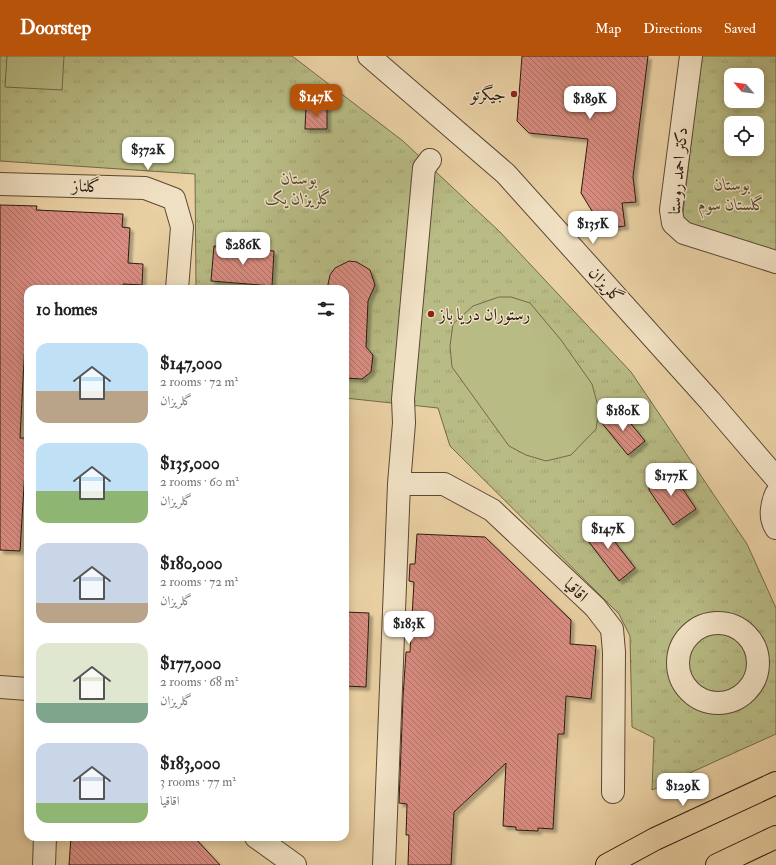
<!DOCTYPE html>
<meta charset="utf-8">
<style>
:root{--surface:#fff;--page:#f2f2f2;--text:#202124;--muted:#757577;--accent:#b45309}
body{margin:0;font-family:"IM FELL Double Pica",Amiri,serif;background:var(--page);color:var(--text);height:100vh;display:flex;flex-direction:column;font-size:15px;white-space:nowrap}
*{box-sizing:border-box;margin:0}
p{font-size:13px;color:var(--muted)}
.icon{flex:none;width:22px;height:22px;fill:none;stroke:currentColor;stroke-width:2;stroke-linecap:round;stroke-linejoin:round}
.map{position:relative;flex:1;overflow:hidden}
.sheet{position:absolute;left:24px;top:229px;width:325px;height:556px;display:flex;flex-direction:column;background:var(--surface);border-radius:12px;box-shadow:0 2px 10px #0003}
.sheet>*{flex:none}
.needle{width:26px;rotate:298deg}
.buttons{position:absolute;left:724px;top:12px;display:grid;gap:8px}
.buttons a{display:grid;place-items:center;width:40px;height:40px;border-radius:8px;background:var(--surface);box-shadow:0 2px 10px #0003;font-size:20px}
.price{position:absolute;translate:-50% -34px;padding:0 9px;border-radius:8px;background:#fff;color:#222;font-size:13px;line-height:26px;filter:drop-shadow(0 1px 2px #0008)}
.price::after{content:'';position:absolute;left:50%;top:24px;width:12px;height:9px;margin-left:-6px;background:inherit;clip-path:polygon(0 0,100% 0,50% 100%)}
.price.active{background:var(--accent);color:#fff}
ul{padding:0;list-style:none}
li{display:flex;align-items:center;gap:12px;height:100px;padding:0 12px}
li span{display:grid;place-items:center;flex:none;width:112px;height:80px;border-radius:12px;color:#555}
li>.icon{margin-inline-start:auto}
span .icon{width:48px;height:48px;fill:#fffc;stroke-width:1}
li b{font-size:17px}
h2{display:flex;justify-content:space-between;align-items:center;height:48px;padding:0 12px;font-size:17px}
header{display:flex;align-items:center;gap:24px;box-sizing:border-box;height:56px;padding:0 20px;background:var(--accent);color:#fff}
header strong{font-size:19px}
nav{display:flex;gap:22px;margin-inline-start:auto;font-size:14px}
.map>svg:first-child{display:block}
.grass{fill:url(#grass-tufts);stroke:#726a4a;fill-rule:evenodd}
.garden{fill:#b8bb84;stroke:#726a4a}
.building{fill:url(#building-back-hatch);stroke:#2b1a10;filter:url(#shadow)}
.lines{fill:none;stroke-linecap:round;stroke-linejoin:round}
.minor-casing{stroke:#5b4835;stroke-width:24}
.major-casing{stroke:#2b1a10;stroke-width:24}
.minor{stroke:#f1e1c4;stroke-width:22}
.major{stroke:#ead1a4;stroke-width:22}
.poi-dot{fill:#8f2418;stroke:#f1e1c4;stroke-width:1.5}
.labels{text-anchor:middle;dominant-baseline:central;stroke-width:3;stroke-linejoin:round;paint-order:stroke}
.poi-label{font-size:17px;fill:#2b1a10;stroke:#f1e1c4;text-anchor:end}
.street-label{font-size:17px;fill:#2b1a10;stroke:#f1e1c4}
.park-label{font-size:17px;font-style:italic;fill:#554a33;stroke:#f1e1c4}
</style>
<header>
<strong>Doorstep</strong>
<nav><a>Map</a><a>Directions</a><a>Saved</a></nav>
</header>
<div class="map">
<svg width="776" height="809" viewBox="0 0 776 809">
<defs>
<pattern id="grass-tufts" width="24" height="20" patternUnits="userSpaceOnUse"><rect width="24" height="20" fill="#b8bb84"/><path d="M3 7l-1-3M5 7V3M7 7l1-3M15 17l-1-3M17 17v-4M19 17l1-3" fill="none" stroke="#9ea071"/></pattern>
<pattern id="building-back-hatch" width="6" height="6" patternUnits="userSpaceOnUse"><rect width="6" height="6" fill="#da8d82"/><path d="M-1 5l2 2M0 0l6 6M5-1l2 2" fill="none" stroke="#b17269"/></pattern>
<filter id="shadow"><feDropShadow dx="3.5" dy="3.5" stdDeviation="1" flood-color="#0004"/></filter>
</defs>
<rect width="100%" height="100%" fill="#ead1a4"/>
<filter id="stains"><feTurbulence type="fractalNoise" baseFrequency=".005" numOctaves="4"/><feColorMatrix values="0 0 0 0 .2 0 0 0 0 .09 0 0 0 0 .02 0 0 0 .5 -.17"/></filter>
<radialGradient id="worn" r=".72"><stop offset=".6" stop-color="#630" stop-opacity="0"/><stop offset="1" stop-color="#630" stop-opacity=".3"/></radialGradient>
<path class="grass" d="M0 0H292L403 85 500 176 631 316 747 488 776 552V678L652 734 654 682 632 671 630 580 619 558 450 390 438 352 345 342V233L196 232 195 118 0 105Z
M701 0H776V196L682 166ZM731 19H757V45H731ZM731 67H757V93H731Z"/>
<path class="garden" d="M7 0H64L62 34 5 31Z
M499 241H511L530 247 561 284 592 328 599 354 596 373 571 399 546 405 526 399 509 390 452 311 450 290 453 268 473 250Z"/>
<path class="building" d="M522 0H648L633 121 636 146 622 147 625 170 603 173 581 137 588 83 529 77 517 65Z
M306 50H327V73H305Z
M0 149 37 150 36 154 123 158 122 171 130 172 128 207 143 208 142 229 123 228V233H28V267H26L20 382H27L20 495 0 494Z
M214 190 274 195 272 230 211 225Z
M349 205 357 206 370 214 375 229 368 245 366 291 373 299 371 316 362 323 345 322V233H327L330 219 335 212Z
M618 352 645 385 628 399 601 366Z
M669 412 696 453 673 469 649 434V426Z
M598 464 635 512 619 525 582 477Z
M417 478 485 481 571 564 570 588 596 590 591 643 566 640 564 678H558L553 773 538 772V775L516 774V771L503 770 506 707 454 756 451 809H408L409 779H406L407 748 399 747 403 641 406 596H410L414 526 409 525 410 508H415Z
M345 556 369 557 366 631 345 630Z
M71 781H194L220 809H69Z"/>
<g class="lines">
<g class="minor-casing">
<path id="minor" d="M369 0 506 118 710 345 776 422
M691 0 671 154 673 167 684 177 776 206
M0 128 145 132 174 143 182 171 177 233
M399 428H444L492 454 595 551 612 573 614 596 613 736
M776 438C771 450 769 461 776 472
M678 607a40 40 0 1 1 80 0a40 40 0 1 1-80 0Z
M0 631 28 633
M256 781 295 809
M44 809 45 781
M384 809 399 428 404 367 403 343 424 112 430 104"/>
</g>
<g class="major-casing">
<path id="major" d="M607 809 655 783 776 727
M717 809 776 781"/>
</g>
<use href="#minor" class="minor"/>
<use href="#major" class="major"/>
</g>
<g class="poi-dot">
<circle cx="514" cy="38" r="4"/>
<circle cx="431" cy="258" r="4"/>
</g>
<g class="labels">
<g class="poi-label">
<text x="506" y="38">جیگرتو</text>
<text x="439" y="258" text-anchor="start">رستوران دریا باز</text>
</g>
<g class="street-label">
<text transform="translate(678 115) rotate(-85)">دکتر احمد روستا</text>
<text transform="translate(86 130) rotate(2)">گلناز</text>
<text transform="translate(606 229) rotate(48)">گلریزان</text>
<text transform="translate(576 534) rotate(44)">اقاقیا</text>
</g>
<g class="park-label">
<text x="299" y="122">بوستان<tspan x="299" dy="20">گلریزان یک</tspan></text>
<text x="732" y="128">بوستان<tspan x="732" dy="20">گلستان سوم</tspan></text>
</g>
</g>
<rect width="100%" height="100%" filter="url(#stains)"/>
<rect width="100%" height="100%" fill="url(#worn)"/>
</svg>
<div class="buttons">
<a><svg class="needle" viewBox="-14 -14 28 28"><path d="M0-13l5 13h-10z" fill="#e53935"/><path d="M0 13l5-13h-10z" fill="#757577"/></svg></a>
<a><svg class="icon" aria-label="locate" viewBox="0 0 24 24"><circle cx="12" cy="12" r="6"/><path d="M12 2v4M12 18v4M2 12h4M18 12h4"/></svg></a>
</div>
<b class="price active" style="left:316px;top:62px">$147K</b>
<b class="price" style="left:590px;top:64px">$189K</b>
<b class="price" style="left:148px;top:115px">$372K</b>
<b class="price" style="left:593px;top:189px">$135K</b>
<b class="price" style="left:243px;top:210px">$286K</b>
<b class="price" style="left:623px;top:376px">$180K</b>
<b class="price" style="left:671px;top:441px">$177K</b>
<b class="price" style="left:608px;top:494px">$147K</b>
<b class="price" style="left:409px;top:589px">$183K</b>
<b class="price" style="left:683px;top:751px">$129K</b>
<section class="sheet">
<h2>10 homes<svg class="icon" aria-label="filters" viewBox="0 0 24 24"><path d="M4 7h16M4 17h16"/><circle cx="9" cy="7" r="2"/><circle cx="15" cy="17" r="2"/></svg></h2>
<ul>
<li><span style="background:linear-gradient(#bfe0f5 60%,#b9a48a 0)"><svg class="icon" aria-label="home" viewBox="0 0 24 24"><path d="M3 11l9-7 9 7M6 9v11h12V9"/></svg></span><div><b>$147,000</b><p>2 rooms · 72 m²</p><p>گلریزان</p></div></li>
<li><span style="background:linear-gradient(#bfe0f5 60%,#8fb573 0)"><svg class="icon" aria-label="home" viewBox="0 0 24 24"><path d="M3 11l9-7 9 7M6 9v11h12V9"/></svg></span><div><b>$135,000</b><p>2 rooms · 60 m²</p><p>گلریزان</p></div></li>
<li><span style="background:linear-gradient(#c9d6e8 75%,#b9a48a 0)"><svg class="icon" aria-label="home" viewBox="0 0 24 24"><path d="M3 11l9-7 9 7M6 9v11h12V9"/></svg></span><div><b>$180,000</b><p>2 rooms · 72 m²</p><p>گلریزان</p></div></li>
<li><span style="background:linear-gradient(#dfe7d0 75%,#7fa58c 0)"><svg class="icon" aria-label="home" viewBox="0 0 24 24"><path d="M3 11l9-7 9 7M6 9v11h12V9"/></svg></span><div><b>$177,000</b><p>2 rooms · 68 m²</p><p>گلریزان</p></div></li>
<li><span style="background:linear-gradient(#c9d6e8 75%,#8fb573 0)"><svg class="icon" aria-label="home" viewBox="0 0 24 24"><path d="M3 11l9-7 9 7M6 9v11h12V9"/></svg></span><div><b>$183,000</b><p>3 rooms · 77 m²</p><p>اقاقیا</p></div></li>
</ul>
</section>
</div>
